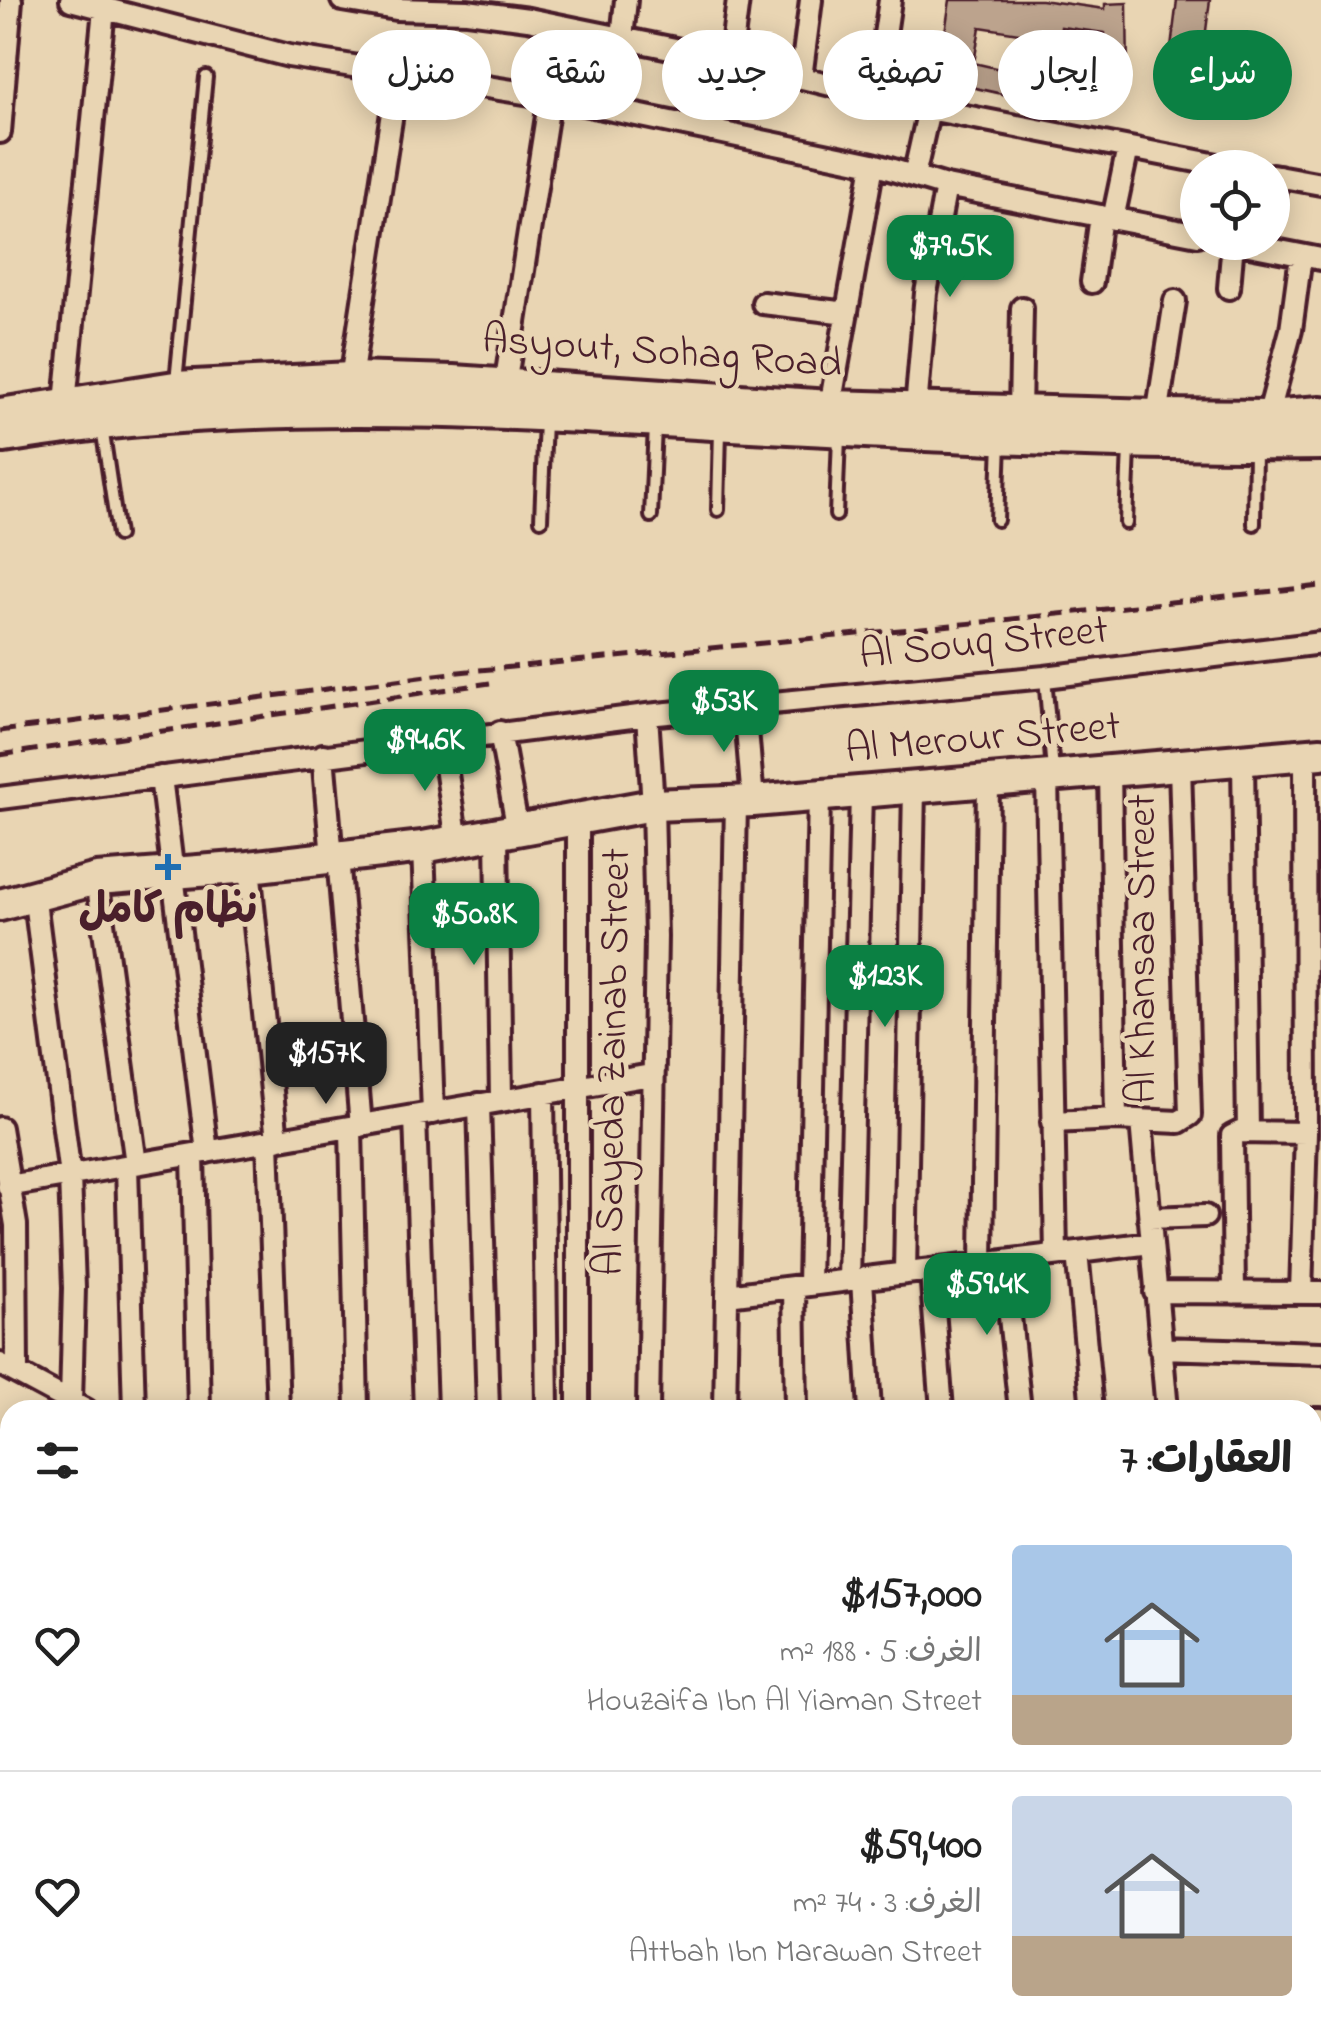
<!DOCTYPE html>
<html lang="ar">
<meta charset="utf-8">
<style>
:root{--surface:#fff;--page:#f2f2f2;--text:#222;--muted:#767676;--line:#e0e0e0;--accent:#0b8043}
body{margin:0;font-family:"Indie Flower","Playpen Sans Arabic",sans-serif;background:var(--page);color:var(--text);direction:rtl;height:100vh;display:flex;flex-direction:column;font-size:38px;white-space:nowrap}
*{box-sizing:border-box;margin:0}
p{font-size:32px;color:var(--muted)}
.icon{flex:none;width:55px;height:55px;fill:none;stroke:currentColor;stroke-width:2;stroke-linecap:round;stroke-linejoin:round}
.map{position:relative;flex:1;overflow:hidden;direction:ltr}
.panel{position:absolute;left:0px;top:1400px;width:1322px;height:640px;display:flex;flex-direction:column;background:var(--surface);border-radius:30px 30px 0 0;box-shadow:0 5px 25px #0003;direction:rtl}
.panel>*{flex:none}
.hud{position:absolute;left:30px;top:30px;width:1262px;height:90px;direction:rtl;display:flex;gap:20px}
.tools{position:absolute;left:1180px;top:150px;display:grid;gap:20px}
.tools a{display:grid;place-items:center;width:110px;height:110px;border-radius:50%;background:var(--surface);box-shadow:0 5px 25px #0003;font-size:50px}
.price{position:absolute;translate:-50% -85px;padding:0 22px;border-radius:20px;background:var(--accent);color:#fff;font-size:32px;line-height:65px;filter:drop-shadow(0 2px 5px #0008)}
.price::after{content:'';position:absolute;left:50%;top:60px;width:30px;height:22px;margin-left:-15px;background:inherit;clip-path:polygon(0 0,100% 0,50% 100%)}
.price.on{background:#222;color:#fff}
ul{padding:0;list-style:none}
li{display:flex;align-items:center;gap:30px;height:250px;padding:0 30px}
li+li{border-top:2px solid var(--line)}
li span{display:grid;place-items:center;flex:none;width:280px;height:200px;border-radius:10px;color:#555}
li>.icon{margin-inline-start:auto}
span .icon{width:120px;height:120px;fill:#fffc;stroke-width:1}
li b{font-size:42px}
h2{display:flex;justify-content:space-between;align-items:center;height:120px;padding:0 30px;font-size:42px}
.pill{padding:0 35px;border-radius:45px;background:var(--surface);box-shadow:0 5px 25px #0003;font-size:35px;line-height:90px}
.pill.on{background:var(--accent);color:#fff}
.map>svg:first-child{display:block}
.lines{fill:none;stroke-linecap:round;stroke-linejoin:round}
.stream{stroke:#85625d;stroke-width:5}
.canal{stroke:#ac8f7f;stroke-width:20}
.building{fill:#bca38d;stroke:#4a1f2b;stroke-width:2.5;fill-rule:evenodd}
.lane-casing{stroke:#4a1f2b;stroke-width:18}
.street-casing{stroke:#4a1f2b;stroke-width:28}
.secondary-casing{stroke:#4a1f2b;stroke-width:38}
.primary-casing{stroke:#4a1f2b;stroke-width:40}
.path{stroke:#4a1f2b;stroke-width:4;stroke-dasharray:8 8;stroke-linecap:butt}
.lane{stroke:#e9d5b3;stroke-width:10}
.street{stroke:#e9d5b3;stroke-width:20}
.secondary{stroke:#e9d5b3;stroke-width:30}
.primary{stroke:#e9d5b3;stroke-width:32}
.rail{stroke:#4a1f2b;stroke-width:5;stroke-dasharray:15 8;stroke-linecap:butt}
.poi-dot{fill:#1f6fb2;stroke:#e9d5b3;stroke-width:4}
.labels{text-anchor:middle;dominant-baseline:central;stroke-width:9;stroke-linejoin:round;paint-order:stroke}
.street-label{font-size:42px;fill:#4a1f2b;stroke:#e9d5b3}
.poi-label{font-size:42px;font-weight:bold;fill:#4a1f2b;stroke:#e9d5b3}
</style>
<div class="map">
<svg width="1321" height="2040" viewBox="0 0 1321 2040">
<rect width="100%" height="100%" fill="#e9d5b3"/>
<filter id="ink" filterUnits="userSpaceOnUse"><feTurbulence type="fractalNoise" baseFrequency=".01" numOctaves="2"/><feDisplacementMap in="SourceGraphic" scale="20" xChannelSelector="R" yChannelSelector="G"/><feConvolveMatrix kernelMatrix="1 2 1 2 8 2 1 2 1" color-interpolation-filters="sRGB"/></filter>
<g filter="url(#ink)">
<g class="lines">
<path class="stream" d="M0 1878H10"/>
<path class="canal" d="M0 1559 10 1564
M883 2030 902 2040"/>
</g>
<path class="building" d="M950 0H1041L1105 9V4L1127 3 1128 76H1106L1105 33 1061 27 1053 80 1107 92 1102 116 948 82 956 47 943 45ZM980 27 1019 33 1013 72 974 63Z
M1177 0H1210L1198 92 1166 88Z"/>
<g class="lines">
<g class="lane-casing">
<path id="lane" d="M176 382 206 77
M102 427 118 535
M718 510 720 430
M836 515 839 436
M651 516 655 426
M541 520 545 420
M997 520 1000 442
M1126 523 1129 447
M1254 524 1255 449
M1045 677 1053 771"/>
</g>
<g class="street-casing">
<path id="street" d="M71 0 289 56 550 97 873 164 946 186 1198 235
M342 0 396 9 467 11 528 19 729 60 929 109 1233 168
M622 38 626 0
M801 78 811 0
M876 97 890 0
M712 131 732 46 738 0
M0 132 11 0
M1272 175 1321 184
M914 176 929 109
M1272 209 1279 176
M1113 219 1128 148
M1234 242 1321 259
M1092 282 1101 216
M1229 288 1233 242
M763 303 847 313
M351 379 398 74
M505 386 550 97
M65 403 104 9
M830 407 873 164
M916 409 926 293 946 186
M1020 412 1022 308
M1157 416 1175 301
M1268 417 1291 330 1301 256
M745 705 753 801
M647 715 653 805 656 937 648 1410
M500 732 518 831
M442 740 457 842
M323 755 332 858
M1243 760 1248 1132
M1110 771 1116 1119
M1047 776 1056 1255
M161 777 207 1152
M0 798 647 715 1045 677 1321 643
M497 835 501 1099
M423 847 433 1113
M338 857 361 1126
M249 867 277 1140
M97 879 136 1164
M34 893 70 1176 74 1288 71 1402
M543 1093 547 1410
M479 1104 488 1410
M415 1116 425 1410
M1141 1121 1167 1410
M1052 1122 1116 1119 1179 1122 1190 1115 1180 765
M0 1128 16 1225 17 1372
M351 1128 357 1410
M268 1142 278 1410
M193 1155 199 1410
M127 1166 134 1410
M8 1186 651 1075
M1149 1218 1205 1216
M1077 1252 1092 1410
M1004 1261 1020 1410
M982 1264 988 782
M931 1271 942 1410
M905 1273 914 787
M862 1279 870 1410
M849 1280 861 792
M809 1285 819 795
M794 1287 796 1410
M1155 1292 1321 1293
M1234 1293 1232 1136 1240 1132 1306 1133
M1301 1293 1306 1133 1305 755
M727 1295 1151 1243
M1160 1348 1321 1353
M0 1364 86 1410
M578 1410V817
M725 1410 736 802
M1312 1419H1321
M1312 1491H1321
M0 1907H10
M171 2030V2040
M363 2030 364 2040
M431 2030 432 2040
M506 2030 507 2040
M33 2040 34 2030
M110 2040V2030
M248 2040V2030
M307 2040V2030
M1087 2040 1088 2030
M1160 2040 1161 2030
M1214 2040 1216 2030
M1294 2040 1295 2030"/>
</g>
<g class="secondary-casing">
<path id="secondary" d="M0 905 97 879 249 867 423 847 653 805 753 801 1321 753
M0 1472 10 1478
M1312 1792H1321
M1312 1824H1321
M1039 2030 1058 2040"/>
</g>
<g class="primary-casing">
<path id="primary" d="M0 415 175 388 351 379 453 382 830 407 1157 416 1268 417 1321 413
M4 436C243 397 475 410 715 423 916 434 1119 445 1321 443
M0 1708 10 1714
M598 2030 616 2040
M646 2040 652 2030"/>
</g>
<path class="path" d="M524 75 527 39
M0 1861 10 1860"/>
<use href="#lane" class="lane"/>
<use href="#street" class="street"/>
<use href="#secondary" class="secondary"/>
<use href="#primary" class="primary"/>
<path class="rail" d="M0 731 459 672 984 622 1321 586
M0 755 490 683"/>
</g>
</g>
<path class="poi-dot" d="M163 852h10v10h10v10h-10v10h-10v-10h-10v-10h10z"/>
<g class="labels">
<g class="street-label">
<text transform="translate(662 353) rotate(4)">Asyout, Sohag Road</text>
<text transform="translate(984 644) rotate(-6)">Al Souq Street</text>
<text transform="translate(983 739) rotate(-5)">Al Merour Street</text>
<text transform="translate(1143 949) rotate(-90)">Al Khansaa Street</text>
<text transform="translate(614 1062) rotate(-89)">Al Sayeda Zainab Street</text>
</g>
<g class="poi-label">
<text x="168" y="911">نظام كامل</text>
</g>
</g>
</svg>
<div class="tools">
<a><svg class="icon" aria-label="locate" viewBox="0 0 24 24"><circle cx="12" cy="12" r="6"/><path d="M12 2v4M12 18v4M2 12h4M18 12h4"/></svg></a>
</div>
<b class="price" style="left:950px;top:300px">$79.5K</b>
<b class="price" style="left:724px;top:755px">$53K</b>
<b class="price" style="left:425px;top:794px">$94.6K</b>
<b class="price" style="left:474px;top:968px">$50.8K</b>
<b class="price" style="left:885px;top:1030px">$123K</b>
<b class="price on" style="left:326px;top:1107px">$157K</b>
<b class="price" style="left:987px;top:1338px">$59.4K</b>
<div class="hud">
<a class="pill on">شراء</a>
<a class="pill">إيجار</a>
<a class="pill">تصفية</a>
<a class="pill">جديد</a>
<a class="pill">شقة</a>
<a class="pill">منزل</a>
</div>
<section class="panel">
<h2>العقارات: 7<svg class="icon" aria-label="filters" viewBox="0 0 24 24"><path d="M4 7h16M4 17h16"/><circle cx="9" cy="7" r="2"/><circle cx="15" cy="17" r="2"/></svg></h2>
<ul>
<li><span style="background:linear-gradient(#a9c7e8 75%,#b9a48a 0)"><svg class="icon" aria-label="home" viewBox="0 0 24 24"><path d="M3 11l9-7 9 7M6 9v11h12V9"/></svg></span><div><b>$157,000</b><p>الغرف: 5 · 188 m²</p><p>Houzaifa Ibn Al Yiaman Street</p></div><svg class="icon" aria-label="heart" viewBox="0 0 24 24"><path d="M12 20l-8-8c-3-5 5-10 8-4 3-6 11-1 8 4z"/></svg></li>
<li><span style="background:linear-gradient(#c9d6e8 70%,#b9a48a 0)"><svg class="icon" aria-label="home" viewBox="0 0 24 24"><path d="M3 11l9-7 9 7M6 9v11h12V9"/></svg></span><div><b>$59,400</b><p>الغرف: 3 · 74 m²</p><p>Attbah Ibn Marawan Street</p></div><svg class="icon" aria-label="heart" viewBox="0 0 24 24"><path d="M12 20l-8-8c-3-5 5-10 8-4 3-6 11-1 8 4z"/></svg></li>
</ul>
</section>
</div>
